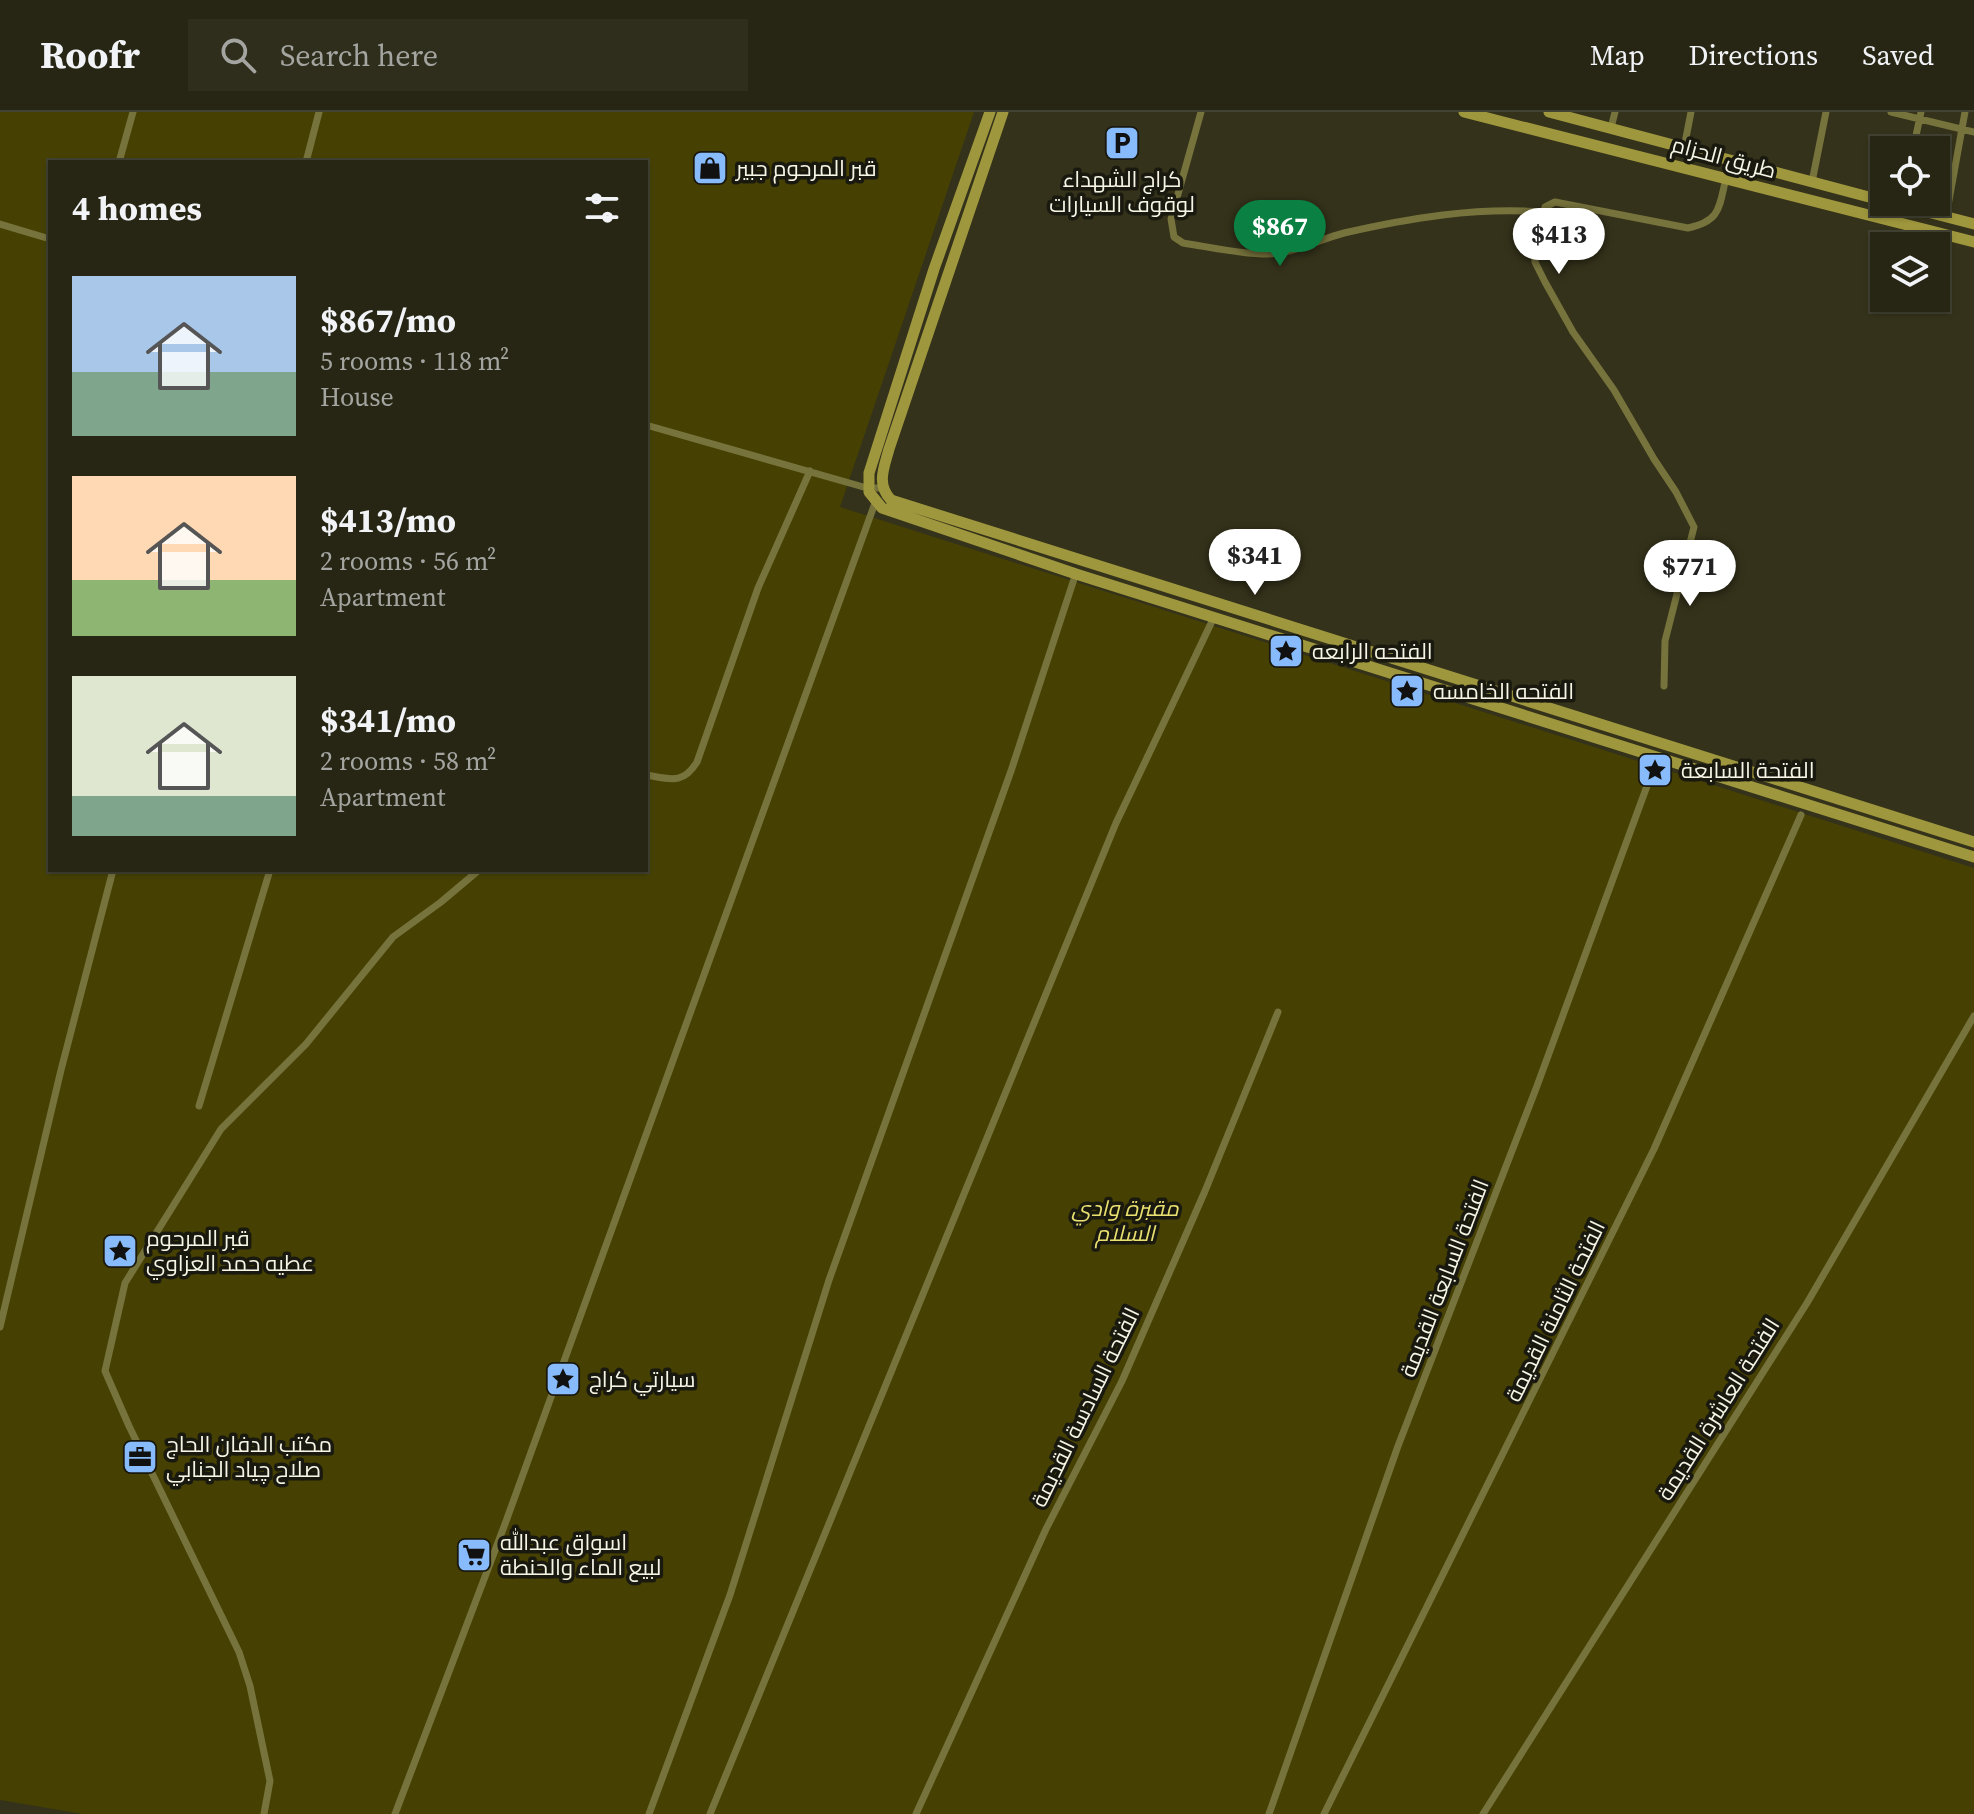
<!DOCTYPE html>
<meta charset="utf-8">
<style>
:root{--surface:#272614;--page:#2f2e1d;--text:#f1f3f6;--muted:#a4a5a0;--line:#434334;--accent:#0b8043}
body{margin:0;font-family:"Source Serif 4",Cairo,serif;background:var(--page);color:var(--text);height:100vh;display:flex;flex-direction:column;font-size:30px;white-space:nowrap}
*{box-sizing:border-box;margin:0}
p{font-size:26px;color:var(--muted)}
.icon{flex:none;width:44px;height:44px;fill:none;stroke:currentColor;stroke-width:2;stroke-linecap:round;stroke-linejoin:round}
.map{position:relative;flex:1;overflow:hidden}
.drawer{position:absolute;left:48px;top:48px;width:600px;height:712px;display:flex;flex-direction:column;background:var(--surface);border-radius:0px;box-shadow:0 2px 6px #0004,0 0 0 2px var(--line)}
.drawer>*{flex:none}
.buttons{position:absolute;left:1870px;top:24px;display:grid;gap:16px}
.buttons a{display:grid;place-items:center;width:80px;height:80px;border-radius:0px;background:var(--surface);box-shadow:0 2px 6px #0004,0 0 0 2px var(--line);font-size:40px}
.price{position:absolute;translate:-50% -68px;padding:0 18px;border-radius:28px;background:#fff;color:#222;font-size:26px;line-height:52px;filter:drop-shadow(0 2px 4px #0008)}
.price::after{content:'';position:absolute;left:50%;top:48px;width:24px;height:18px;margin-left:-12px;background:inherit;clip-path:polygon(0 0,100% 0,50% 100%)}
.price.active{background:var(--accent);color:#fff}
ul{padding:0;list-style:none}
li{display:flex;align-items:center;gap:24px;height:200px;padding:0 24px}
li span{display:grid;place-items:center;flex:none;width:224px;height:160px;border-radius:0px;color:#555}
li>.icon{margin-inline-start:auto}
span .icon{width:96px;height:96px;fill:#fffc;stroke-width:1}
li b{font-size:34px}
h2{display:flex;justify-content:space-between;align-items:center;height:96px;padding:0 24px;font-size:34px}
header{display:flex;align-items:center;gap:48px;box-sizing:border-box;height:112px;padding:0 40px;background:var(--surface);border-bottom:2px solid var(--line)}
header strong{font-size:38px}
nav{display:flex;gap:44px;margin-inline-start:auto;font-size:28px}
.search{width:560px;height:72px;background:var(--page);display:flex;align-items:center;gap:20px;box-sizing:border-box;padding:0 28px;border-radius:0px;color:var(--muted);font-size:30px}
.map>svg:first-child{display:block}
.green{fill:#464103;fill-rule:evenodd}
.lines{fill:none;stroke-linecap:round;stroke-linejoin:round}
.street{stroke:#77733d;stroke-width:7}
.secondary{stroke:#9f973d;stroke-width:11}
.labels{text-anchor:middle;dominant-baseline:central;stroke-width:7;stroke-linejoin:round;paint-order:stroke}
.street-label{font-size:22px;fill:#f6f5e6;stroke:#1a190f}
.poi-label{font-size:22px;fill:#f6f5e6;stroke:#1a190f;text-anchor:start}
.park-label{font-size:22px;font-style:italic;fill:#eae170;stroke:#1a190f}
</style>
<header>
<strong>Roofr</strong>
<div class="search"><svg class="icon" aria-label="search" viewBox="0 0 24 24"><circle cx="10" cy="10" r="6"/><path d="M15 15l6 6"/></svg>Search here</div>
<nav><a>Map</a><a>Directions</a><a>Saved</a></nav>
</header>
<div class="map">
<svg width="1974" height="1702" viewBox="0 0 1974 1702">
<rect width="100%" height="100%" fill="#34321a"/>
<path class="green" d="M0 0H974L840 395 1974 756V1702H83L0 1688ZM50 50H646V758H50Z"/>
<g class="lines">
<path class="street" d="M1201 0 1171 107 1174 125 1183 131C1209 135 1236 141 1262 142 1291 143 1317 128 1344 121 1410 106 1475 95 1543 100
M1891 0 1974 20
M1611 16 1615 0
M1684 36 1691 0
M1913 38 1921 0
M119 50 133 0
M306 50 319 0
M1812 70 1826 0
M1946 105 1965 0
M0 112 50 127
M646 313 867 376H883
M1664 574 1665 529 1694 415 1676 380 1654 347 1614 278 1573 220 1545 170 1535 150 1534 136 1545 95 1555 90 1688 116C1721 109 1719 95 1726 66
M646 663C670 667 683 673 697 650L758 476 810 359
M199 994 270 758
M0 1215 61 958 113 758
M264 1702 270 1669 250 1574 239 1540 129 1314 105 1259 125 1171 221 1017 306 932 393 825 441 790 479 758
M395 1702 505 1412 875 391
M649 1702 730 1483 829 1168 1011 659 1076 461
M710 1702 1116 711 1214 505
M916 1702 1046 1417 1122 1269 1205 1079 1278 900
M1269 1702 1398 1334 1537 974 1658 644
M1324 1702 1654 1037 1801 703
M1483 1702 1807 1191 1974 904"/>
<path class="secondary" d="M990 0 934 157 869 361V380L882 396 1076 462 1974 745
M1003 0 889 337C884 356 876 372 891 388L1974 730
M1464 0 1974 130
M1549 0 1884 89
M1889 90 1974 112"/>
</g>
<defs>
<g id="parking-square" transform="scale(1.8)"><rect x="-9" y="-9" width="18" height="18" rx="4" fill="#87bbfb" stroke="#1a190f"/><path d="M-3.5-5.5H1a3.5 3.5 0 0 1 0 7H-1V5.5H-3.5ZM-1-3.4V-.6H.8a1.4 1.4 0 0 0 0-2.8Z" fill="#111"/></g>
<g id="shop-square" transform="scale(1.8)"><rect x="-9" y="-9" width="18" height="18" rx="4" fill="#87bbfb" stroke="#1a190f"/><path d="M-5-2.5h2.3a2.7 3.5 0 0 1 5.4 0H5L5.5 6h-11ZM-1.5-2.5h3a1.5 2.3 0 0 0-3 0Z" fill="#111"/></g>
<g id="sight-square" transform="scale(1.8)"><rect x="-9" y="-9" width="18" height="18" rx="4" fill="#87bbfb" stroke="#1a190f"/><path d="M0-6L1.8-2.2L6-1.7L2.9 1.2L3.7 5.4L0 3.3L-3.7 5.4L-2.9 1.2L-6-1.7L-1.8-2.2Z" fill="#111"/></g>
<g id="office-square" transform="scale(1.8)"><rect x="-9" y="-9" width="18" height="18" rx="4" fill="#87bbfb" stroke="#1a190f"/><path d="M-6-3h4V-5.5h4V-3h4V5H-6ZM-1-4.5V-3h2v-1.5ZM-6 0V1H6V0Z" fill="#111"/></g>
<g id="supermarket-square" transform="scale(1.8)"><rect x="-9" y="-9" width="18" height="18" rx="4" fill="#87bbfb" stroke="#1a190f"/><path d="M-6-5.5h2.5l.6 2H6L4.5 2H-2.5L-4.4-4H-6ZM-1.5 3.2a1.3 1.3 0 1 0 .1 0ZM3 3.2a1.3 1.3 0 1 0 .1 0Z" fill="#111"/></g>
</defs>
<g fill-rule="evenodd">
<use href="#parking-square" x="1122" y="31"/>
<use href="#shop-square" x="710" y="56"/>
<use href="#sight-square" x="1286" y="539"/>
<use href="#sight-square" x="1407" y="579"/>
<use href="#sight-square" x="1655" y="658"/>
<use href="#sight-square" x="120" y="1139"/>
<use href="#sight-square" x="563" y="1267"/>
<use href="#office-square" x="140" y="1345"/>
<use href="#supermarket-square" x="474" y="1443"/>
</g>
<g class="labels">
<g class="street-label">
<text transform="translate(1724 45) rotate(15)">طريق الحزام</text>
<text transform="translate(1444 1166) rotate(-69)">الفتحة السابعة القديمة</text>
<text transform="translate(1555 1199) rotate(-64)">الفتحة الثامنة القديمة</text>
<text transform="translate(1085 1295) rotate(-64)">الفتحة السادسة القديمة</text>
<text transform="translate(1718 1297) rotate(-58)">الفتحة العاشرة القديمة</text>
</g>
<g class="poi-label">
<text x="736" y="56">قبر المرحوم جبير</text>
<text x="1122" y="67" text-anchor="middle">كراج الشهداء<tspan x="1122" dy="25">لوقوف السيارات</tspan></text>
<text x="1312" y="539">الفتحه الرابعه</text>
<text x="1433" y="579">الفتحه الخامسه</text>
<text x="1681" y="658">الفتحة السابعة</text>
<text x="146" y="1126">قبر المرحوم<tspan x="146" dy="25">عطيه حمد العزاوي</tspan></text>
<text x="589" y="1267">سيارتي كراج</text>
<text x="166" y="1332">مكتب الدفان الحاج<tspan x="166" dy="25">صلاح چياد الجنابي</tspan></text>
<text x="500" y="1430">اسواق عبدالله<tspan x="500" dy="25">لبيع الماء والحنطة</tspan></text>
</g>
<g class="park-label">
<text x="1125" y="1096">مقبرة وادي<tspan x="1125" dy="25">السلام</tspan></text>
</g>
</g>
</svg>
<div class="buttons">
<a><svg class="icon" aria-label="locate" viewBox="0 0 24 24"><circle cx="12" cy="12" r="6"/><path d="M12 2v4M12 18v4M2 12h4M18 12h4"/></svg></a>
<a><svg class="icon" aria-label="layers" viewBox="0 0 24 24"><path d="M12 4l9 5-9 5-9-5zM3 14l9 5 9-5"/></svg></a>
</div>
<b class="price active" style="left:1280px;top:156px">$867</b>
<b class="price" style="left:1559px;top:164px">$413</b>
<b class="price" style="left:1255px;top:485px">$341</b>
<b class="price" style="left:1690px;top:496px">$771</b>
<section class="drawer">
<h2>4 homes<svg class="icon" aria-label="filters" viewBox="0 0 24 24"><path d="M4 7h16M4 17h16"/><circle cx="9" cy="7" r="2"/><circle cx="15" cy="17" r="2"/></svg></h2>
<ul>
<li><span style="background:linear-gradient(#a9c7e8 60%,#7fa58c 0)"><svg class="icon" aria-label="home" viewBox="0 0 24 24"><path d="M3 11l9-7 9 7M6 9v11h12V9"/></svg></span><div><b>$867/mo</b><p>5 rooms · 118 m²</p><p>House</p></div></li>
<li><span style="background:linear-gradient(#ffd9b3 65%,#8fb573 0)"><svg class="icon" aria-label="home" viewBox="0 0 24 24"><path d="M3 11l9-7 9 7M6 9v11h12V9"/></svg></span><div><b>$413/mo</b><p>2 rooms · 56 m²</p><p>Apartment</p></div></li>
<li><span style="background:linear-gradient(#dfe7d0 75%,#7fa58c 0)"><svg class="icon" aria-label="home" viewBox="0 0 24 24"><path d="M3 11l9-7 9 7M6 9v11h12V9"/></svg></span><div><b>$341/mo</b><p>2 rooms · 58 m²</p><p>Apartment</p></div></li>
</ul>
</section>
</div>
